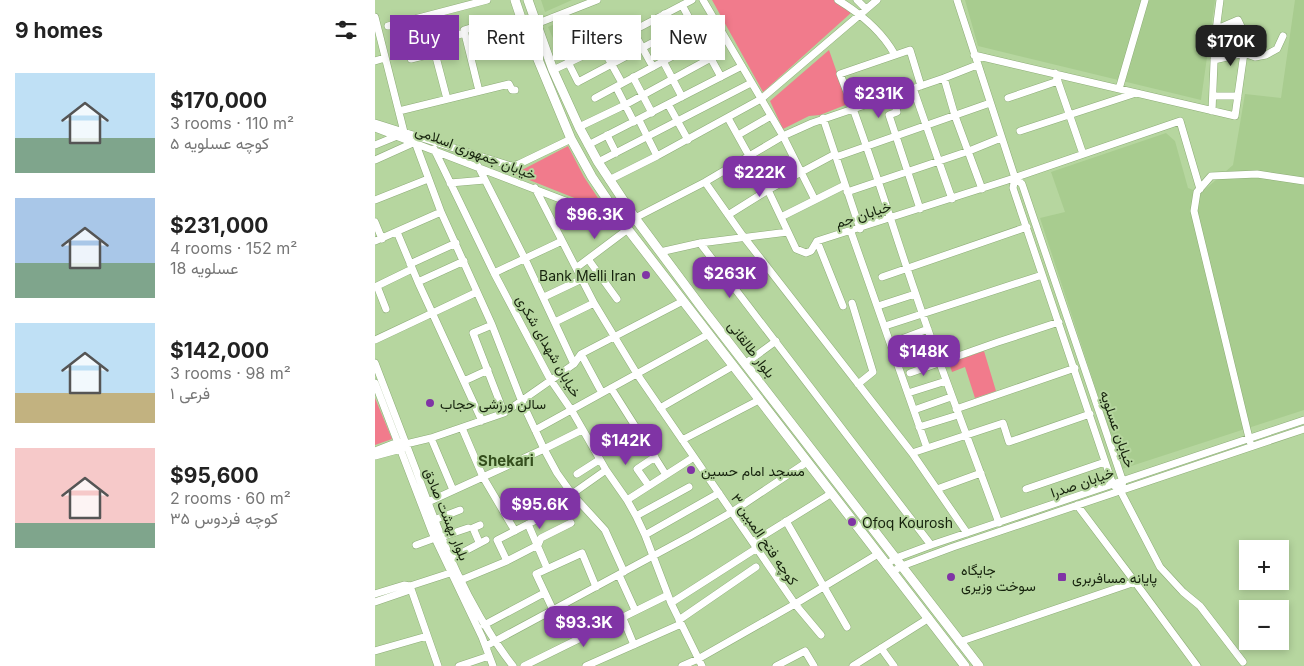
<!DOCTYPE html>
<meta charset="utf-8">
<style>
:root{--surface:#fff;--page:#f2f2f2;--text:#222;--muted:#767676;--accent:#8034a5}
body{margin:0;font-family:Inter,Vazirmatn,sans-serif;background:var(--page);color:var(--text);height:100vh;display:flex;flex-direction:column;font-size:19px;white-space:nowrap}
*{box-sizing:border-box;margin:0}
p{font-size:16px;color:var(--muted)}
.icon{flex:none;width:28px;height:28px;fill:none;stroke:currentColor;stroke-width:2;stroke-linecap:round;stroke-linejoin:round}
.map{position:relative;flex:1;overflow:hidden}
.sheet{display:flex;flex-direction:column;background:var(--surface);width:375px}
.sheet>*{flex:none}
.top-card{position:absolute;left:15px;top:15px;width:475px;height:45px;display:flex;gap:10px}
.controls{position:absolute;left:864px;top:540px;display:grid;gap:10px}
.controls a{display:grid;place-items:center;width:50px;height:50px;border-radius:0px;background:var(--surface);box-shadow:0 2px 8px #0003;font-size:25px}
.price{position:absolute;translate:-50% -42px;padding:0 11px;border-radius:10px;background:var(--accent);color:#fff;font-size:16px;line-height:32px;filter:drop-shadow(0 1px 2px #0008)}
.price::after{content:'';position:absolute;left:50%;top:30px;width:15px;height:11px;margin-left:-8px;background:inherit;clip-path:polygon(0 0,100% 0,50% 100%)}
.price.current{background:#222;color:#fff}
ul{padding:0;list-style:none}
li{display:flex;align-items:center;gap:15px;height:125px;padding:0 15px}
li span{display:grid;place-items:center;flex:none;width:140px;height:100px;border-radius:0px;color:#555}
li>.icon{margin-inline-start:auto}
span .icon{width:60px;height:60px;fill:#fffc;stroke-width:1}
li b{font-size:21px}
h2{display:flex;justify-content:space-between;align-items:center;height:60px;padding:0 15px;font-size:21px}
.tag{padding:0 18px;border-radius:0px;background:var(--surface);box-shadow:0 2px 8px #0003;font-size:18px;line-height:45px}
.tag.current{background:var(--accent);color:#fff}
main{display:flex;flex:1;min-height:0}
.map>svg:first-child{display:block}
.built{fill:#a8cc8f}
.green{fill:#f17b8c}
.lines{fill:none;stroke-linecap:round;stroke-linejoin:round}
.minor-casing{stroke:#8dac77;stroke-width:8}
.major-casing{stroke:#8dac77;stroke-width:10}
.minor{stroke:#fff;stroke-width:7}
.major{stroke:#fff;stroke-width:9}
.poi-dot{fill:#8034a5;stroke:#b6d69f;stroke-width:2}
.labels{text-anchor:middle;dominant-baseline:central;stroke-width:4;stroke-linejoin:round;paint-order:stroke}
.street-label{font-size:14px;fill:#16220d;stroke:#b6d69f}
.poi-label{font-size:14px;fill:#16220d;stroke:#b6d69f;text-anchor:start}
.neighbourhood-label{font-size:15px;font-weight:bold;fill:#344e1d;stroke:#b6d69f}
</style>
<main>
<section class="sheet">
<h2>9 homes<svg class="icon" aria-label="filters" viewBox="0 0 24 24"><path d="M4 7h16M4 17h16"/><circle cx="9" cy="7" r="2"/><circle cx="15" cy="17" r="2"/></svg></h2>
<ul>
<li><span style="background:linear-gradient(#bfe0f5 65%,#7fa58c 0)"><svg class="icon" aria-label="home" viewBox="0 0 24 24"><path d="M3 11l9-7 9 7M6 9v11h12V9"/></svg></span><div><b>$170,000</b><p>3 rooms · 110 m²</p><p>کوچه عسلویه ۵</p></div></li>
<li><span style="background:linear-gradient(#a9c7e8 65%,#7fa58c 0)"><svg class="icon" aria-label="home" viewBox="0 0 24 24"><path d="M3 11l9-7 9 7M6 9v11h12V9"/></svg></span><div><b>$231,000</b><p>4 rooms · 152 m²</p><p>عسلویه 18</p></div></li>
<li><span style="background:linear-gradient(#bfe0f5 70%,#c2b280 0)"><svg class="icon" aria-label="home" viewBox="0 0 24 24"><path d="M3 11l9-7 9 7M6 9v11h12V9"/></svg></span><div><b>$142,000</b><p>3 rooms · 98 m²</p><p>فرعی ۱</p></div></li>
<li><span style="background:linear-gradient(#f6c9c9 75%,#7fa58c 0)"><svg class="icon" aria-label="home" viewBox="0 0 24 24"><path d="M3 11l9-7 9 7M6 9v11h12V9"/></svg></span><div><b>$95,600</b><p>2 rooms · 60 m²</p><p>کوچه فردوس ۳۵</p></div></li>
</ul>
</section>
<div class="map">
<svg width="929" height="666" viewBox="0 0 929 666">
<rect width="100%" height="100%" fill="#b6d69f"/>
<path class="built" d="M166 0H197L170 12Z
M590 0H840L826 100 603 46Z
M920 0H929V410L747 469 665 218 690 212 676 172 791 133 800 141 813 188 826 193 858 165 870 94 906 98Z
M198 16 215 45 188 61 173 27Z"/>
<path class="green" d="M337 0H459L477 12 388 92Z
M454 50 473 104 445 115 434 116 408 129 395 101Z
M193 146 209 177 227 204 222 207 129 170 145 171Z
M609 351 621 391 600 398 590 367 577 372 574 363Z
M0 398 17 439 0 445Z"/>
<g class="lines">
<g class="minor-casing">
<path id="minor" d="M328 0 408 136 440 200
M463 0C486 14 507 31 520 55
M482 0 491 9
M582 0 640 178 638 188 738 485 745 490 785 567 808 592 825 606 868 662
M307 5 346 77
M289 14 309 50
M0 17 29 132
M161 24 222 0
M13 26 112 0
M117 29 147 21
M258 31 278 67
M57 42 90 33
M93 46 120 38 115 22 89 30C94 50 99 71 104 91
M227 47 247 83
M60 53 36 59 32 44 56 38 72 99
M599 55 860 116 869 53 875 46 863 20 842 29
M839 60 869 53 880 57 891 55 902 49 908 36
M0 61 10 58
M288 61 307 97
M193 62 203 82 316 22
M178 70 227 47 317 0
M680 73 708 154
M258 77 277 113
M569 78 580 116 607 189
M546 86 535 50 465 74C493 145 515 219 540 292 566 370 596 446 624 523
M241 87 259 122
M538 88 577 199
M744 89 770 0
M517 96 522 112 514 115 545 209
M838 96H863
M220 98 326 41
M633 98 683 81
M293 104 313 140
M24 111 134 84 137 90H140
M837 111 840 38 845 0
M353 118 393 190 413 232
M448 118 485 229
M264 120 282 156
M0 123 136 166 144 164 196 139
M204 127 250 105 336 58
M0 128 248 223
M645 131 761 93
M232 135 241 153
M363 135 396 116
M0 145 22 136
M213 145 367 66
M59 149 119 273 175 379 197 411 231 470 252 500 261 516 270 535 296 603 327 666
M461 157 615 103
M0 160 40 142 66 212 117 325 147 402 169 449 182 473 197 494 230 530 249 572
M223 162 376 83
M103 166 150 259 199 364
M640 178 647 184 748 482 747 485
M234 180 282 156 386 99 502 0
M330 182 368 236 537 453 592 533
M75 183 110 180
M160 188 219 303 262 374 420 604 446 635
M472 192 594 151 626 138
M0 200 53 179
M353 215 393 190 460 154
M406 217 470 185
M260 218 330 182 408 136 437 123 569 78 602 65
M0 222 7 239
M22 232 43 282 107 421
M476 232 552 448
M0 241 66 212
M442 241 468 306
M325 243 556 545
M285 252 325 243 413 232 421 249 431 253 436 251 442 241 636 179 805 121 825 189
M213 259 242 299
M35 264 81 243
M201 268 253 229
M119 273 187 241
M507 277 652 227
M43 282 89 261
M2 286 11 309
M0 287 37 269
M169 297 207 279
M477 303 498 372 483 384
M503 306 540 294
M180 322 219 303
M117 325 98 333 129 413
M510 326 667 275
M0 340 102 292
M516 343 553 329
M206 354 227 393
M522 360 559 347
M0 363C14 399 27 434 41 470 66 539 92 607 138 666
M371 363 401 341
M535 373 623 342 684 322
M89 381 113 370
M0 383 57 532 107 637 118 666
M236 388 291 475
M533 393 571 381
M285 408 358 366
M581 409 700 368
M539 410 576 397
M544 427 583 415
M87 428 108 477 140 531
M160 430 334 334
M56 438 78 490
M307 440 384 400
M875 442 819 211 822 192 836 176 882 174 929 181
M0 451 23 442 31 444 56 438 129 413 199 364 206 354 308 301
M537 453 628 423 634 442 715 414
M0 456 26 449 29 446
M202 474 224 460
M274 486 262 469 280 457
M562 489 606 473
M651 489 730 462
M197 494 231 470
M252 500 319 457
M53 502 169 449 207 430
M181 506 201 498
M261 516 314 487
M59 520 85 510
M411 521 472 627
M153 524 172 568
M270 535 344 493
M66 537 93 528
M104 542 98 528 105 525
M378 542 457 493
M41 545 60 538
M163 545 166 538 196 523
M75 559 111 540
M132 561 122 540 163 519 162 514
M511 565 521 558 556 545 929 420
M517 572 527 566 578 547 929 429
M244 575 260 610
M86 580 132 561 163 545
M760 582 822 666
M35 586 63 666
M0 594 29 585 35 586 75 573
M0 602 32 591 35 586
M296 603 382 548
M178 610 161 574 207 553 221 587
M247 616 259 645
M304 620 381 567
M109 625 169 593
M584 642 760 582 702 505
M111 646 315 536 357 512 432 462
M506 648 519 666
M0 651 52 636
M84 666 114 656
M149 666 293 595
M211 666 306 624
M307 666 323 659 420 604 503 554
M401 666 430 651 439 666
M478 666 554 618"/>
</g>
<g class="major-casing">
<path id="major" d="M140 0 147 21 196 139 217 177 248 223 590 666
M153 0 178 70 204 127 223 162 260 218 327 308 604 666"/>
</g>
<use href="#minor" class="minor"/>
<use href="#major" class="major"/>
</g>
<g class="poi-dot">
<circle cx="271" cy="275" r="5"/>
<circle cx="55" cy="403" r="5"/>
<circle cx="316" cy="470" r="5"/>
<circle cx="477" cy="522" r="5"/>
<circle cx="576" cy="577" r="5"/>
<rect x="682" y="572" width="10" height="10" rx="2.5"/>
</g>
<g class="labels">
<g class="street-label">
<text transform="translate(101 152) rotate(21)">خیابان جمهوری اسلامی</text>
<text transform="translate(488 214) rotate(-18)">خیابان جم</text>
<text transform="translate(174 346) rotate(60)">خیابان شهدای شکری</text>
<text transform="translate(377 349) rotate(52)">بلوار طالقانی</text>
<text transform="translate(743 429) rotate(71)">خیابان عسلویه</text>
<text transform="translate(707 482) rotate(-19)">خیابان صدرا</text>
<text transform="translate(72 514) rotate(68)">بلوار بهشت صادق</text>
<text transform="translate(390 539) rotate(56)">کوچه فتح المبین ۳</text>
</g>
<g class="poi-label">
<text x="261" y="275" text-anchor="end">Bank Melli Iran</text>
<text x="65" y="403">سالن ورزشی حجاب</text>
<text x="326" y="470">مسجد امام حسین</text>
<text x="487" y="522">Ofoq Kourosh</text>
<text x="586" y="569">جایگاه<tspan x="586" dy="16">سوخت وزیری</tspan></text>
<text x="697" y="577">پایانه مسافربری</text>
</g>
<g class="neighbourhood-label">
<text x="131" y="460">Shekari</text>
</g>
</g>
</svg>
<div class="controls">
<a>+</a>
<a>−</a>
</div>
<b class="price current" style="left:856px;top:67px">$170K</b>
<b class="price" style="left:504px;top:119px">$231K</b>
<b class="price" style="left:385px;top:198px">$222K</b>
<b class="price" style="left:220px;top:240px">$96.3K</b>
<b class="price" style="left:355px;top:299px">$263K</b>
<b class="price" style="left:549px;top:377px">$148K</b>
<b class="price" style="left:251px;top:466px">$142K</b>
<b class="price" style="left:165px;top:530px">$95.6K</b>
<b class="price" style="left:209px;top:648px">$93.3K</b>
<div class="top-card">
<a class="tag current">Buy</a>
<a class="tag">Rent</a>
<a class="tag">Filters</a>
<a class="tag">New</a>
</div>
</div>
</main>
